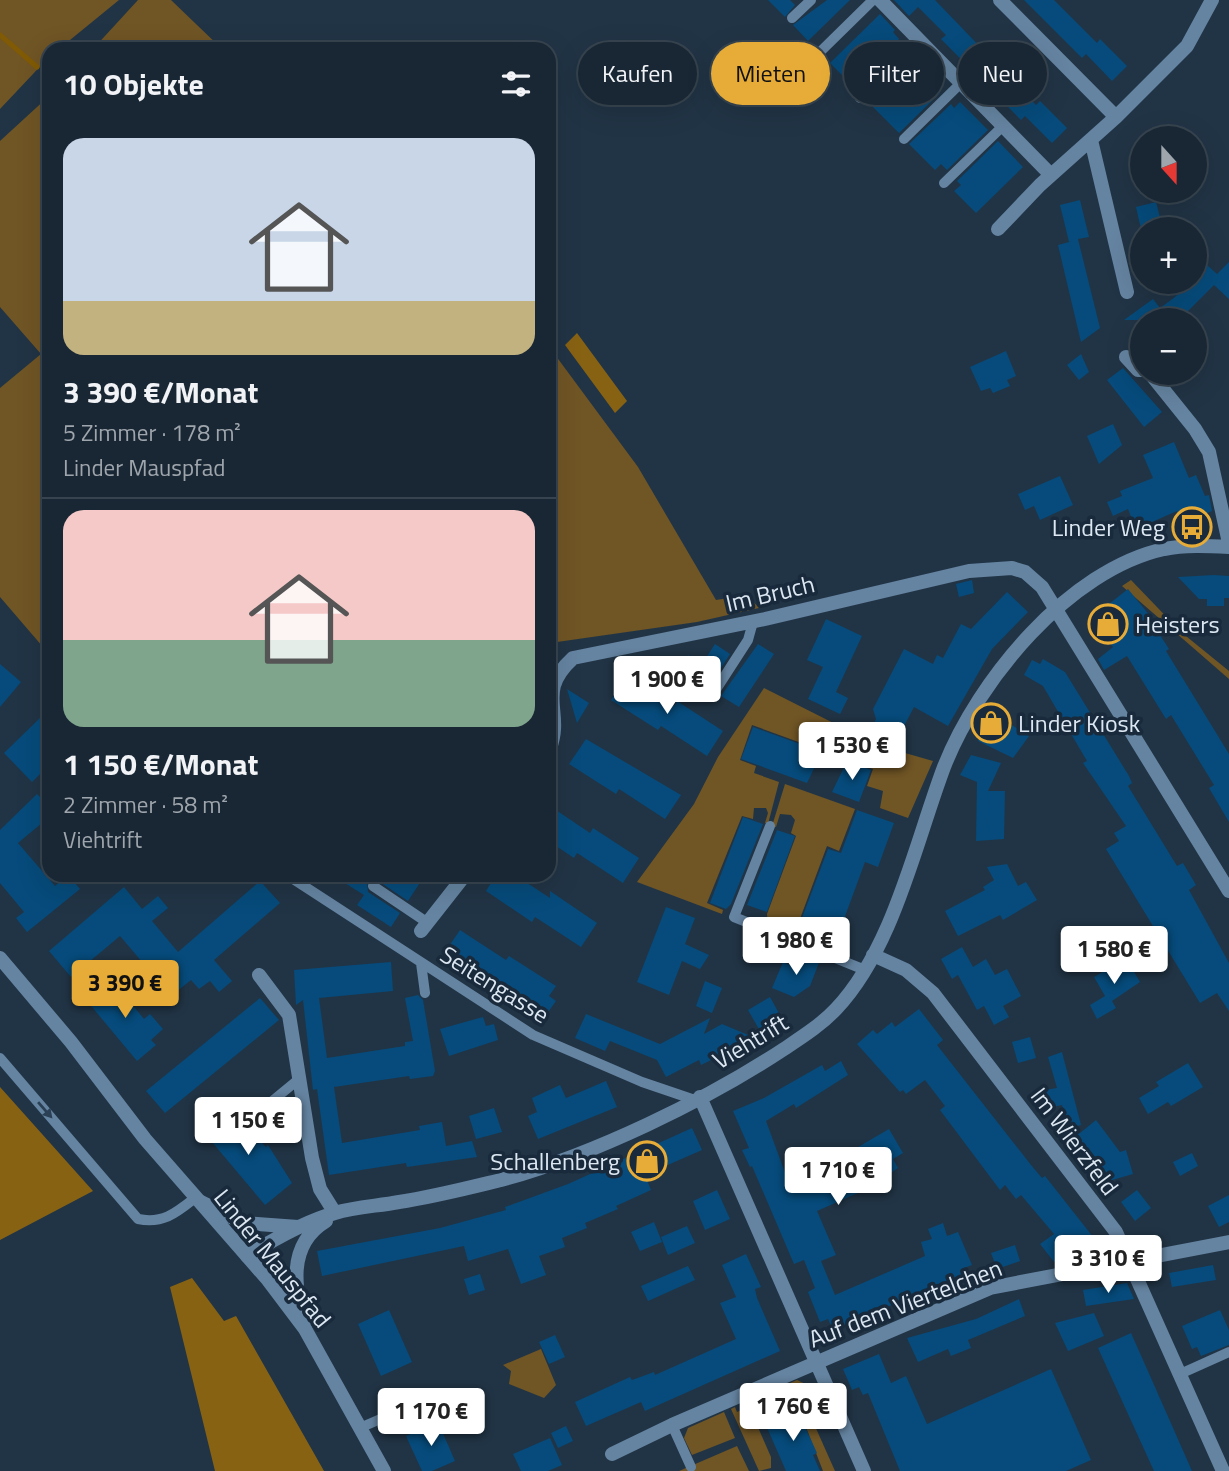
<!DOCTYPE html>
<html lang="de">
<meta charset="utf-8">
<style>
:root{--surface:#192734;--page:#222f3c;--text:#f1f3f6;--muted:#9fa5ac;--line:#37444f;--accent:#e7ac37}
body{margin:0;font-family:"Titillium Web",sans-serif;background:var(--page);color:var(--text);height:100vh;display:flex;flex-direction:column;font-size:26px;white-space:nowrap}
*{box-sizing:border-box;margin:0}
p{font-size:23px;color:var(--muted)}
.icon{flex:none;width:38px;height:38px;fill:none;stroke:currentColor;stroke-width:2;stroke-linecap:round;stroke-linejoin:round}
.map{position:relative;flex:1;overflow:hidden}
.side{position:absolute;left:42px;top:42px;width:514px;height:840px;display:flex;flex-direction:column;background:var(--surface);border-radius:21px;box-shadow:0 7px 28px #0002,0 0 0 2px var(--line)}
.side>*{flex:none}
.hud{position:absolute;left:578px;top:42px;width:546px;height:63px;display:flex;gap:14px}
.needle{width:46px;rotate:159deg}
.controls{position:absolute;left:1130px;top:126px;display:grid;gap:14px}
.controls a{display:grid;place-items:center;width:77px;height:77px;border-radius:50%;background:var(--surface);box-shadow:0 7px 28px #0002,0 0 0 2px var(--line);font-size:35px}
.price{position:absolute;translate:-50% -60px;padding:0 16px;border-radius:7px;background:#fff;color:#222;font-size:23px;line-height:46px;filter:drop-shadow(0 2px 4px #0008)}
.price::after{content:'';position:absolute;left:50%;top:42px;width:21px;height:16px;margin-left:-10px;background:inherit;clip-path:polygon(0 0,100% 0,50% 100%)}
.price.current{background:var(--accent);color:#111}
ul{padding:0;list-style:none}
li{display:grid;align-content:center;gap:14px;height:371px;padding:0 21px}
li+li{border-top:2px solid var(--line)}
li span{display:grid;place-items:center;height:217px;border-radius:21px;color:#555}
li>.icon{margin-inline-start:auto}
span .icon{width:126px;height:126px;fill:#fffc;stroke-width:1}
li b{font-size:30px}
h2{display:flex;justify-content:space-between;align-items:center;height:84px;padding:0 21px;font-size:30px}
.chip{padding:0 24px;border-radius:32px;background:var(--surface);box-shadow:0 7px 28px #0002,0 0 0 2px var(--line);font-size:24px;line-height:63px}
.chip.current{background:var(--accent);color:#111}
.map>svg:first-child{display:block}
.green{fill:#705525}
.forest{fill:#886213}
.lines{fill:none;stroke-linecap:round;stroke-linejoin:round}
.stream{stroke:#805a04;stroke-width:5}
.building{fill:#064b7b}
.service{stroke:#6584a1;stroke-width:10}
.minor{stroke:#6584a1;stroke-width:14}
.tertiary{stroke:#6584a1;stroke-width:14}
.oneway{fill:#2b4054}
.labels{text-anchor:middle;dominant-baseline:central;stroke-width:7;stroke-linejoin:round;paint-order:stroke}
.poi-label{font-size:24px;fill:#dce7f2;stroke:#182a3b;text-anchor:end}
.street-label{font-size:24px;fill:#dce7f2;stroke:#182a3b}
</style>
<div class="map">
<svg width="1229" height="1471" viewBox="0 0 1229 1471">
<rect width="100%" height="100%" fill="#213445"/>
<path class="green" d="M0 0H119L59 49H49V57L0 109Z
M138 0H171L222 49H93Z
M49 96V654L0 597V388L41 354 0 307V141Z
M550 348 638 467 716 600 747 595 759 608 697 622 550 643Z
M1131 580 1181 632 1229 671V679L1122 586Z
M764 688 877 745 933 761 908 818 880 808 883 791 867 786 873 769 752 725 740 760 756 766 754 773 779 782 768 824 765 823 768 813 766 808H754L753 819 742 816 707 903 723 910 722 914 637 882 694 804 718 757Z
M785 784 855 809 839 851 827 846 794 935 768 924 767 914 796 836 791 833 795 820 791 815 780 814 776 827 772 826Z
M541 1349 556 1385 544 1398 509 1384 511 1371 503 1365Z
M797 1380 814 1388 820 1400 806 1406 835 1471H823L797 1404 759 1416 752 1400Z
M735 1407 737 1412 749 1407 771 1457V1468L759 1471 731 1409Z
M724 1412 735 1438 692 1455 684 1438 688 1428Z
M737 1446 749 1471H679Z"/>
<path class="forest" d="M577 333 627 401 615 413 565 345Z
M0 1087 93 1191 0 1240Z
M192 1278 224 1321 236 1316 324 1471H215L170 1287Z"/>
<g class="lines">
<path class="stream" d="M0 35 37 67"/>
</g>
<path class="building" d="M768 0H790L795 5 785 17Z
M827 0H850L808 41 793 25Z
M894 0H935L1036 105 1040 101 1067 128 1052 143 1025 116 1021 120 941 39 946 35 918 7 909 16Z
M1024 0H1054L1097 43 1100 39 1127 66 1112 81 1086 54 1082 58Z
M880 14 895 30 893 32 899 39 893 45 898 50 857 90 830 63Z
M919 60 940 82 935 87 940 93 899 133 867 101 909 61 913 65Z
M960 102 988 130 947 170 941 164 935 170 909 144 951 104 954 108Z
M998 141 1023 167 976 213 954 191 961 185 957 181Z
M1080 200 1089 237 1078 239 1100 328 1081 342 1058 245 1073 241 1069 242 1060 205Z
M1156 202 1163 229H1141L1136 207Z
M1229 262V299L1214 285 1179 320H1124L1153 299 1160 308 1175 297 1191 282H1195V278L1207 265 1217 274Z
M1006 351 1016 376 1007 380 1010 386 993 393 990 388 981 391 970 367Z
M1081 354 1089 372 1079 380 1067 365Z
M1123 368 1162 412 1144 427 1107 380Z
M1113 424 1122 445 1099 464 1087 436Z
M1174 442 1189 478 1196 475 1205 496 1209 495 1212 511 1192 520 1190 515 1180 519 1177 511 1136 529 1128 509 1113 516 1107 502 1122 496 1120 491 1153 478 1143 455Z
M1060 476 1073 505 1040 520 1034 506 1025 510 1018 494Z
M1214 575 1229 576V598H1224V606H1207V599H1199L1178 577Z
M972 580 974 593 959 597 956 584Z
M1128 589 1164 633 1160 635 1169 649 1166 651 1229 754V822L1209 788 1214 785 1171 715 1166 719 1127 656 1104 670 1098 659 1113 647 1091 618Z
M1007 592 1028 612 992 649 948 726 914 707 892 749 879 745 882 736 871 730 876 719 873 709 904 649 933 664 937 655 943 658 961 624 971 629Z
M826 619 862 636 836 692 848 698 840 714 808 699 823 667 807 660Z
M715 644 730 654 709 687 680 669 688 655 702 664Z
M758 644 774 654 739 707 721 696Z
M1043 659 1065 672 1129 776 1132 783 1128 786 1177 866 1183 863 1196 885 1189 890 1229 963V1011L1217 993 1200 1003 1106 849 1119 841 1114 833 1126 826 1083 763 1087 761 1043 686 1024 675 1032 660 1040 664Z
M0 664 21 682 0 707Z
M628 676 674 706 677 701 723 731 707 756 661 726 658 730 611 700Z
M567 689 589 703 577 723Z
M993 713 1029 736 1013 758 978 741Z
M41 717 49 725V765L32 782 4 753Z
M753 727 822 752 807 783 741 759Z
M586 739 681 795 665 819 619 789 616 794 569 764Z
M971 755 1001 763 988 791H1005L1004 839 976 841 977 782 960 775Z
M847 761 871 770 859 802 832 792Z
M37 794 49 806V817L18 843 55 886 68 875 80 889 27 932 16 918 24 912 0 883V830Z
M550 806 590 833 593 828 639 858 623 883 577 853 574 858 550 842Z
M857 810 894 823 878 867 865 862 833 949 796 934 828 849 841 853Z
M743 817 763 824 731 904 726 909 710 903Z
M777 830 795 836 767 912 747 905Z
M1007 864 1018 886 1026 882 1037 900 1003 920 1000 915 958 936 945 911 985 890 983 887 994 880 987 867Z
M332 875H425L408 901 377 880 367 882 368 892 400 913 391 927 357 905 364 895Z
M496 875H515L550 898V891L597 923 581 947 535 917 532 922 486 891Z
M260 881 280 903 214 960 232 981 219 992 210 981 199 989 191 980 171 996 120 936 71 977 49 951 124 887 142 909 158 896 168 908 152 921 178 952Z
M666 907 695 918 685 944 709 955 700 969 682 961 669 995 637 982Z
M460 930 506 960 509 956 556 986 549 996 556 1001 546 1015 493 981 490 985 443 955Z
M962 947 973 967 986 959 995 975 1007 969 1021 996 1003 1006 1009 1017 994 1025 984 1006 977 1010 958 975 952 979 941 959Z
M805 954 820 960 810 986 794 997 772 988 783 962 799 969Z
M1126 958 1140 982 1112 1001 1116 1008 1097 1019 1090 1005 1105 996 1094 977Z
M391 962 393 991 319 998 327 1058 405 1046V1042L413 1041 405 998 418 995 423 1000 435 1071 433 1076 410 1079 409 1076 334 1087 342 1143 420 1130 419 1126 442 1122 446 1146 472 1141 477 1157 407 1167 406 1163 329 1175 317 1089 313 1090 303 1000 296 1005 294 970Z
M112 980 144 1019 150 1014 163 1029 151 1040 156 1045 137 1061 87 1001Z
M705 981 722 988 712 1013 696 1006Z
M770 997 786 1026 764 1038 748 1010Z
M260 998 279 1020 165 1113 146 1091Z
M919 1009 943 1040 937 1045 1031 1165 1042 1178 1045 1176 1097 1242 1098 1252 1054 1262 1040 1244 1054 1234 1021 1195 1016 1199 1005 1185 1000 1190 940 1110 945 1106 925 1080 906 1094 903 1090 900 1092 857 1044 873 1030 877 1034 892 1022 895 1027Z
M586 1014 660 1044 710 1018 704 1034 722 1024 760 1040 736 1053 733 1049 701 1065 699 1060 666 1077 657 1060 610 1041 605 1051 575 1038Z
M483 1017 486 1026 494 1024 498 1040 449 1056 440 1029Z
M1030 1037 1036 1058 1018 1063 1012 1042Z
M1062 1052 1081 1125 1069 1128 1062 1105 1048 1108 1044 1090 1057 1088 1048 1057Z
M841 1061 848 1075 796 1108 794 1104 766 1121 787 1178 833 1157 834 1161 889 1129 903 1153 893 1159 898 1168 867 1189 817 1211 836 1255 821 1261 835 1295 925 1256 921 1242 932 1239 928 1229 943 1223 947 1236 958 1232 972 1265 964 1268 966 1273 959 1276 961 1279 924 1291 833 1330 828 1319 820 1322 808 1292 815 1288 804 1260 794 1264 752 1166 750 1167 742 1150 749 1148 733 1111 764 1098 822 1065 825 1071Z
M1188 1063 1203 1087 1171 1106 1168 1102 1148 1114 1139 1098 1159 1086 1156 1082Z
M606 1081 617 1107 538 1139 528 1116 537 1112 532 1098 560 1085 566 1098Z
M227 1108 258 1144 261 1142 266 1147 268 1145 292 1183 265 1205 201 1129Z
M494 1108 502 1132 476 1139 469 1116Z
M1096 1120 1120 1152 1126 1150 1133 1174 1102 1183 1097 1166 1075 1137Z
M692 1128 702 1150 645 1175 651 1190 616 1206 618 1209 585 1223 587 1228 562 1238 565 1247 539 1256 546 1275 521 1284 508 1249 468 1261 464 1246 322 1276 317 1251 440 1228 506 1210 505 1207 568 1184Z
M1192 1153 1198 1166 1180 1176 1173 1162Z
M717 1190 730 1219 705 1230 693 1201Z
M1137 1190 1151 1208 1135 1221 1121 1202Z
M1229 1195V1222L1219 1227 1208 1206Z
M654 1222 662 1242 640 1251 631 1232Z
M687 1226 695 1243 668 1255 661 1237Z
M1015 1245 1020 1261 997 1269 991 1253Z
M746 1254 761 1287 755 1289 757 1298 780 1351 645 1411 641 1402 586 1426 575 1402 630 1377 632 1380 654 1372 655 1375 736 1339 720 1303 736 1297 722 1265Z
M1213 1265 1216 1280 1172 1287 1169 1273Z
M688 1266 695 1280 648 1301 641 1286Z
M480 1274 485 1290 469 1295 464 1279Z
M1127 1283 1134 1299 1086 1306 1083 1290Z
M1019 1299 1025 1316 968 1340 971 1348 951 1356 948 1349 918 1362 907 1338 976 1319Z
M389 1310 412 1362 381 1376 358 1324Z
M1220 1310 1229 1330V1345L1201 1356 1197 1347 1192 1349 1182 1326Z
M1094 1313 1104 1336 1068 1351 1055 1323Z
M1131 1333 1151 1378 1192 1471H1154L1098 1348Z
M555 1335 565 1357 549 1364 539 1342Z
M879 1354 891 1383 906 1376 927 1424 1051 1369 1091 1460 1066 1471H900L868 1393 863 1395 859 1387 852 1390 843 1369Z
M797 1409 817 1453 813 1455 820 1471H786L765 1423Z
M438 1422 455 1461 432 1471H422L406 1436Z
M566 1426 573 1441 558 1448 551 1433Z
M550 1438 562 1465 548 1471H521L513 1454Z"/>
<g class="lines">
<path class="service" d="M792 18 811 0
M821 51 873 0
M860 98 919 40
M904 139 961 83
M944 183 1003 126
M715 691 748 640 753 622
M770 826 734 917 865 970
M287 875 533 1035 642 1082 695 1100
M373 886 428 923
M421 963 425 993
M0 1058 138 1219C163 1224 176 1213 195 1198
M265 1107 299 1079
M1180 1374 1229 1352
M672 1425 691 1467
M362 1427 438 1394"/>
<path class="minor" d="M880 0 1051 175
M1000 0 1116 117
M1091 140 1127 292
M998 229 1040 185 1116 117 1187 46 1212 0
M1126 357 1138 370H1143
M1150 373 1195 429 1209 452 1229 543
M550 748C564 710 535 693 573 658L765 619 969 571 1012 568 1025 572 1042 587 1229 891
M421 931 465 875
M873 955 906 970 933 993 1116 1232 1223 1471
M259 975 289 1015 312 1158 320 1189 335 1213
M700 1097 864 1471
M201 1202 243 1223 298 1227
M247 1256C274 1239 304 1222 335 1213 355 1207 378 1206 399 1202 433 1197 468 1188 501 1180 591 1156 707 1100 784 1049 802 1037 821 1025 836 1009 893 949 915 844 944 767 978 680 1069 570 1164 549 1185 545 1207 546 1229 547
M305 1328C295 1290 286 1245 326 1221
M612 1454 672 1425 990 1288 1229 1242"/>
<path class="tertiary" d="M0 958 71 1042 145 1139 268 1280 305 1329 384 1471"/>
</g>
<defs><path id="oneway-solid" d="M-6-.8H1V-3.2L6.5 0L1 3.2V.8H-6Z" transform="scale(1.75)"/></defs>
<use class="oneway" href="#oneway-solid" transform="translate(45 1110) rotate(49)"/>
<defs>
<g id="bus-ring" transform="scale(2.0125)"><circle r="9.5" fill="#182a3b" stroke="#e7ac37" stroke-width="1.5"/><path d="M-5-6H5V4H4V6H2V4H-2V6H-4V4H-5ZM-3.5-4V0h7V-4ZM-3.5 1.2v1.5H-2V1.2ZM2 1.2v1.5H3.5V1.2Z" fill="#e7ac37"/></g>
<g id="shop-ring" transform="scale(2.0125)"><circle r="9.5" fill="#182a3b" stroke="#e7ac37" stroke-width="1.5"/><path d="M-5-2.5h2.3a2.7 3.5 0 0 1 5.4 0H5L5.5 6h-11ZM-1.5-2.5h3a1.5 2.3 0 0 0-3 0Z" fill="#e7ac37"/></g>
</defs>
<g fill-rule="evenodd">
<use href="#bus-ring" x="1192" y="527"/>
<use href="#shop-ring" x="1108" y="624"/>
<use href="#shop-ring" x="991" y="723"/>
<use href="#shop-ring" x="647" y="1161"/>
</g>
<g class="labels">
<g class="poi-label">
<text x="1165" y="527">Linder Weg</text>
<text x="1135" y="624" text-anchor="start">Heisters</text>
<text x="1018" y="723" text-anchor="start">Linder Kiosk</text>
<text x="620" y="1161">Schallenberg</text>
</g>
<g class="street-label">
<text transform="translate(770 593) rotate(-13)">Im Bruch</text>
<text transform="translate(495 984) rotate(32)">Seitengasse</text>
<text transform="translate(750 1041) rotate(-31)">Viehtrift</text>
<text transform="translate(1075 1141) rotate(53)">Im Wierzfeld</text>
<text transform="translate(273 1258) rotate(51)">Linder Mauspfad</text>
<text transform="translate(905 1303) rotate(-21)">Auf dem Viertelchen</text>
</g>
</g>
</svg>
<div class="controls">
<a><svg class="needle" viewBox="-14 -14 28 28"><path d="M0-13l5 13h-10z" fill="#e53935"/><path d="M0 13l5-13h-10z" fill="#9fa5ac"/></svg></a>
<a>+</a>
<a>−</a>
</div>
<b class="price" style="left:667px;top:716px">1 900 €</b>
<b class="price" style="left:852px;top:782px">1 530 €</b>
<b class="price" style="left:796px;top:977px">1 980 €</b>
<b class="price" style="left:1114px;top:986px">1 580 €</b>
<b class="price current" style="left:125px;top:1020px">3 390 €</b>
<b class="price" style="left:248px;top:1157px">1 150 €</b>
<b class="price" style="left:838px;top:1207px">1 710 €</b>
<b class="price" style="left:1108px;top:1295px">3 310 €</b>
<b class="price" style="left:793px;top:1443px">1 760 €</b>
<b class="price" style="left:431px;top:1448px">1 170 €</b>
<div class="hud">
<a class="chip">Kaufen</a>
<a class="chip current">Mieten</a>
<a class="chip">Filter</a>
<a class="chip">Neu</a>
</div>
<section class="side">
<h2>10 Objekte<svg class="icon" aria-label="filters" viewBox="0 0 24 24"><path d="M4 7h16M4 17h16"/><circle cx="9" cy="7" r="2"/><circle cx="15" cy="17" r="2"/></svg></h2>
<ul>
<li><span style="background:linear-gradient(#c9d6e8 75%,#c2b280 0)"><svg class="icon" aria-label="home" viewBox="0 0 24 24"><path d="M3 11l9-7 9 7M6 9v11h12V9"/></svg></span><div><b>3 390 €/Monat</b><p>5 Zimmer · 178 m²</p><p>Linder Mauspfad</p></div></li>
<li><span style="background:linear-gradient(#f6c9c9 60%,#7fa58c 0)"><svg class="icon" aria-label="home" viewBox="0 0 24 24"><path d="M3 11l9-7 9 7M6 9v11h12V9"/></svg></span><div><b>1 150 €/Monat</b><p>2 Zimmer · 58 m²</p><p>Viehtrift</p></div></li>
</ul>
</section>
</div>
